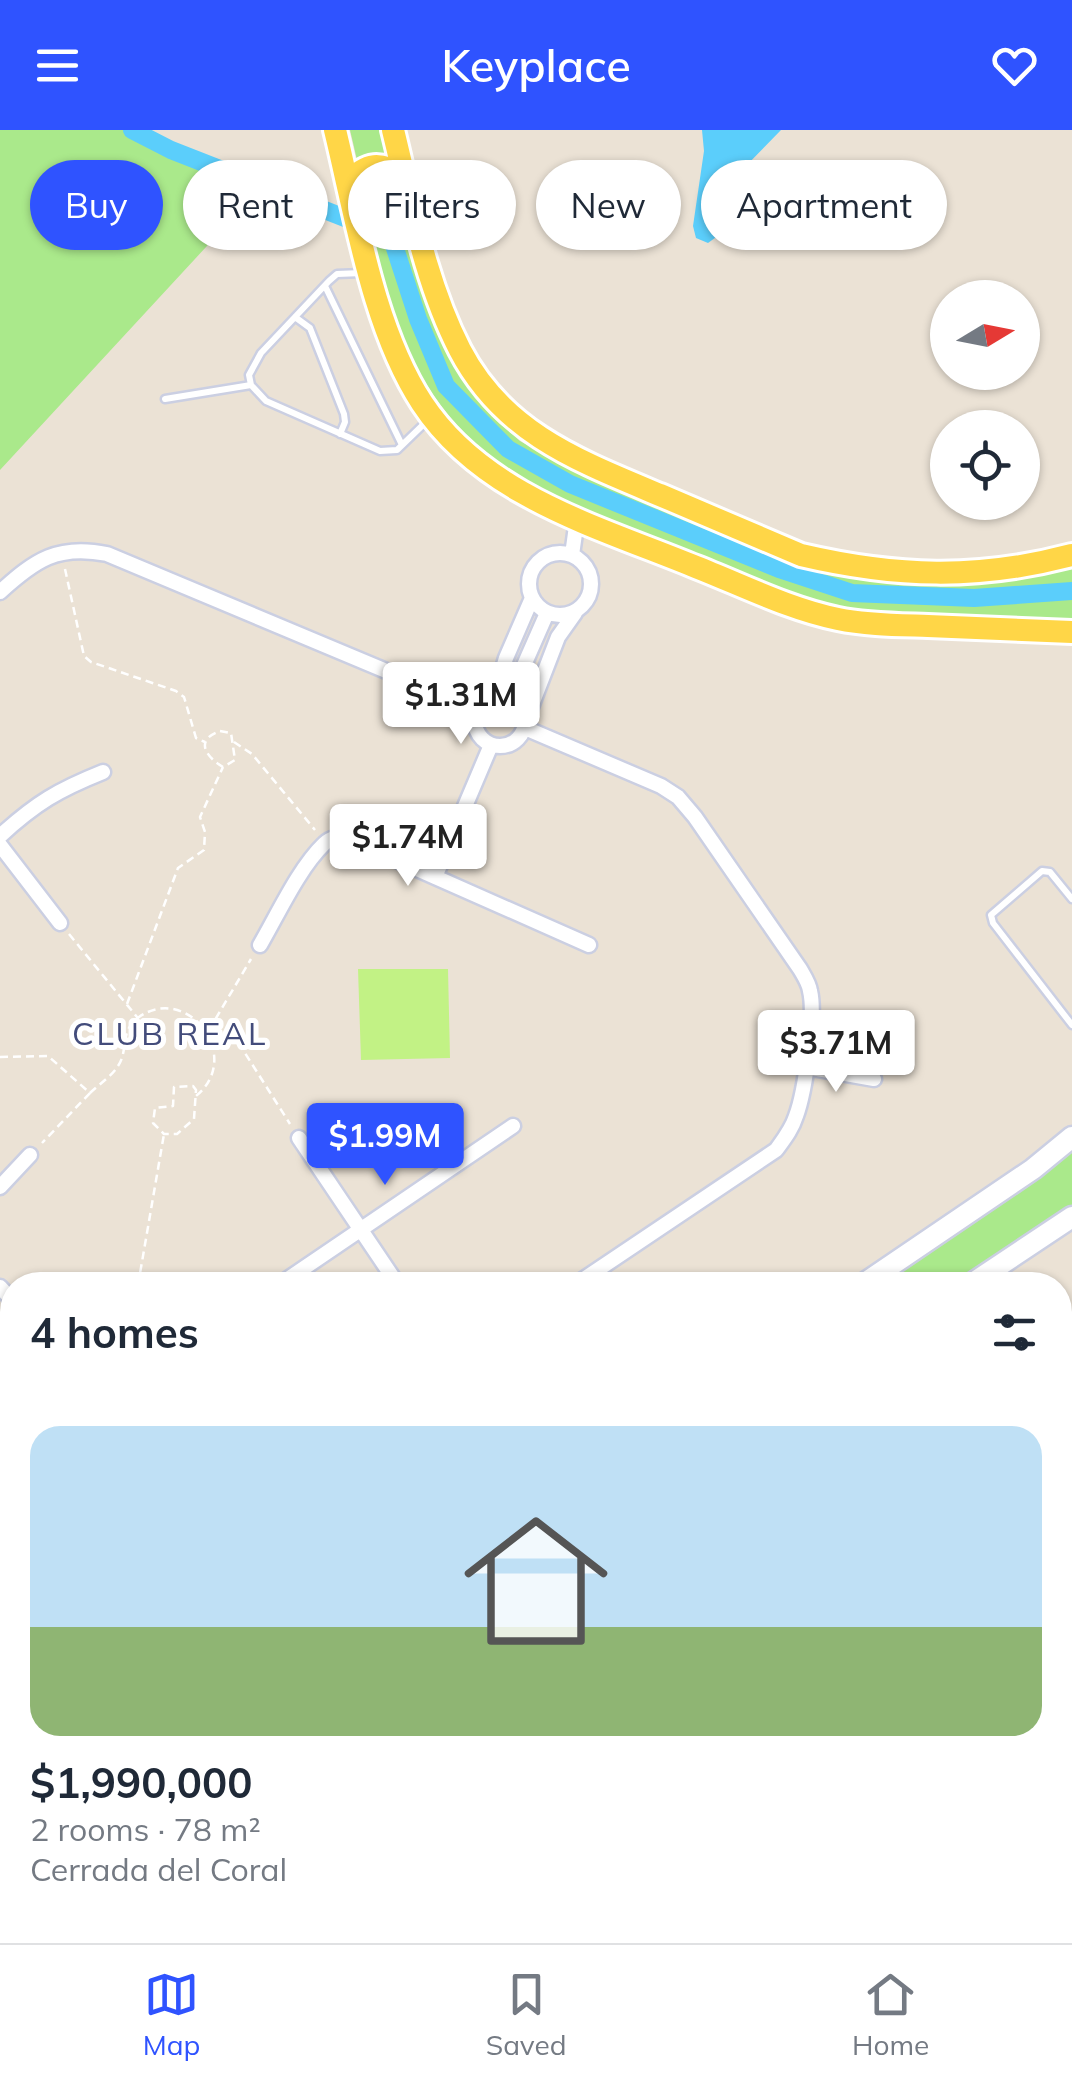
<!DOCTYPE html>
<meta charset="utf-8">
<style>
:root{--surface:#fff;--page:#f6f6f7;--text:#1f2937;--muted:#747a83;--line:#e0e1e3;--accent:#2f53ff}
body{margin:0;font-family:Mulish,sans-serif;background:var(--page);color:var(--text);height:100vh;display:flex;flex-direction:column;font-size:38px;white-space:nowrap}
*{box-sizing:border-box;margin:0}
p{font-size:32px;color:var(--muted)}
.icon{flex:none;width:55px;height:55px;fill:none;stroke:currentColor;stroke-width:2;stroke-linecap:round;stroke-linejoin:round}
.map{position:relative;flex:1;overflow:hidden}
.side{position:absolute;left:0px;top:1142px;width:1072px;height:672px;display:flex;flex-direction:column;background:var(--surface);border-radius:40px 40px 0 0;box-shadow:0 2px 8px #0004}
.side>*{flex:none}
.hud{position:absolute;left:30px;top:30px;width:1012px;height:90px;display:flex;gap:20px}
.needle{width:65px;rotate:80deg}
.controls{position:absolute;left:930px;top:150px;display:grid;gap:20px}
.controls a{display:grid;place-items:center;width:110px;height:110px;border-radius:50%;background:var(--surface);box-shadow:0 2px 8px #0004;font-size:50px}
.price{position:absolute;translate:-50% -85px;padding:0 22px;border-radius:10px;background:#fff;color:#222;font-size:32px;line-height:65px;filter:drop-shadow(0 2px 5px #0008)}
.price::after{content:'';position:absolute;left:50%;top:60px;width:30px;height:22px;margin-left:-15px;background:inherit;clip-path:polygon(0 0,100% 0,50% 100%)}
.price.current{background:var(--accent);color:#fff}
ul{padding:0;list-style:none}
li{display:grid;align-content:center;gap:20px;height:530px;padding:0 30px}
li span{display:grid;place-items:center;height:310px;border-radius:30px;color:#555}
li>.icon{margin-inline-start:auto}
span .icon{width:180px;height:180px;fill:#fffc;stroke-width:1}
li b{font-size:42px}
h2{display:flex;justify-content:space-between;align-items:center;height:120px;padding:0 30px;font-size:42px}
.pill{padding:0 35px;border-radius:45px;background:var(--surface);box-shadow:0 2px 8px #0004;font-size:35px;line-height:90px}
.pill.current{background:var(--accent);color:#fff}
header{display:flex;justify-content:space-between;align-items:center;height:130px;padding:0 30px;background:var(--accent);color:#fff;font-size:45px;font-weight:600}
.tabs{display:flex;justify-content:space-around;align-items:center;height:140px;border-top:2px solid var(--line);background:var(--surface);font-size:28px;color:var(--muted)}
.tabs a{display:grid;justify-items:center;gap:5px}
.tabs .current{color:var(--accent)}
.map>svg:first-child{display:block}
.green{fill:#aae98b}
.pitch{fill:#c2f285}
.water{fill:#5bcefb}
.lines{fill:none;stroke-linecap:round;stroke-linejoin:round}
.canal{stroke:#5bcefb;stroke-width:18}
.service-casing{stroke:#cbcfe2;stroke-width:11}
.minor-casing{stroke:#cbcfe2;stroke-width:19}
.secondary-casing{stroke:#cbcfe2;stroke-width:25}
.primary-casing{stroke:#fff;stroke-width:28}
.path{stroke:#fff;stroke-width:2.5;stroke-dasharray:8 5;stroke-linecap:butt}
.service{stroke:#fff;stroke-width:6}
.minor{stroke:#fff;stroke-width:14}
.secondary{stroke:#fff;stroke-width:20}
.primary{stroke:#ffd647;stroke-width:22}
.labels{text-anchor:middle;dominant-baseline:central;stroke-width:10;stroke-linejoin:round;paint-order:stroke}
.neighbourhood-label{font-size:32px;letter-spacing:2.5px;fill:#434c7b;stroke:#fff}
</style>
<header><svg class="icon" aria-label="menu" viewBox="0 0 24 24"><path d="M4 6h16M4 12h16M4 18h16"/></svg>Keyplace<svg class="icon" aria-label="heart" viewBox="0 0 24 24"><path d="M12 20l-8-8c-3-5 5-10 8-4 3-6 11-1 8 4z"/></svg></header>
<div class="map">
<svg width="1072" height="1813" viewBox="0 0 1072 1813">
<rect width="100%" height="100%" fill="#ebe2d5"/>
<path class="green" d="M0 0H123L255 64 0 340Z
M350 0H384L419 149 437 203 495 289 520 311 549 327 668 375 874 444 1072 432V490C999 489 924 492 852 481 797 472 747 446 696 425 586 379 474 350 415 234 381 167 368 73 350 0Z
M1072 1020V1075L1057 1087 955 1155H878L1027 1057Z
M0 1505 12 1517V1706L0 1713Z"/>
<path class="pitch" d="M358 839H448L450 928 361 930Z"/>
<path class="water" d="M702 0H781L742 40 719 105 708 113 696 108 693 96 704 21Z"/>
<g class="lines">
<path class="canal" d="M132 0 171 20 391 106 418 189 446 256 508 319 570 354 779 439 852 463 974 468 1072 461"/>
<g class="service-casing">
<path id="service" d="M362 143 337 144 329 151 261 223 249 245 251 255 266 271 380 321 397 320 427 291
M325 156 402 315
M295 187 310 198 344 284 345 292 340 304
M165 269 251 255
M1072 769 1050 742 1042 741 991 785 993 793 1072 895"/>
</g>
<g class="minor-casing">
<path id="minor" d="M529 454a31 31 0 1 1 62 0a31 31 0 1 1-62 0Z
M572 425 577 389
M0 462C35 430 58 414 107 424L477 579
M495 565 506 528 532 468
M475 591a25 25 0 1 1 50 0a25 25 0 1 1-50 0Z
M510 567 547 483
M526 590 558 507 575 483
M525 598 661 656 678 667 695 687 800 839C804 846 809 853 810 861 816 885 805 962 796 986 792 999 784 1009 776 1020L575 1155
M0 706C36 673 58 660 103 642
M0 715 60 793
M435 747 491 615
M260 815C278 784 299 738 324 714 331 707 338 707 347 708L589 815
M806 937 874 949
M299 1008 398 1155
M0 1057 30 1025
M279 1155 513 996
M0 1157 12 1170
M1060 1232 1072 1228
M1060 1350 1072 1348
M0 1390 12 1401
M1060 1465 1072 1501"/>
</g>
<g class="secondary-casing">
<path id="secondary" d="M862 1155 1033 1039 1072 1007
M970 1155 1072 1087
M0 1728 12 1722
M0 1797 12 1791"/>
</g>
<g class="primary-casing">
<path id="primary" d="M335 0C356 86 373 198 422 273 483 366 599 397 696 437 742 455 789 479 838 489 867 495 899 495 928 496 976 498 1024 500 1072 502
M393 0C411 73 425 152 460 220 503 303 579 331 660 365 707 385 754 405 801 425 895 447 978 450 1072 425
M348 54C366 31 381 32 404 46"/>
</g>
<path class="path" d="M65 439 84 526 91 532 176 561 184 567 196 608 205 612
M220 601 231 603 235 630 223 637C206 627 194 610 220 601Z
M234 612 252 624 315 700
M69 804 137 887
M127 874 178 738 204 720 205 702 200 687 223 637
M209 900 251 829
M213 911 238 912 290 994
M0 927 48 926 90 963 42 1013
M193 956 196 960 194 989 177 1004H164L153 993 155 978 173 976 174 957Z
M90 963C98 955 112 946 118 936 129 920 119 901 139 887 188 853 244 927 196 966
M138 1155 164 1004"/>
<use href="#service" class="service"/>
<use href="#minor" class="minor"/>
<use href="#secondary" class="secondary"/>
<use href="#primary" class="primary"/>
</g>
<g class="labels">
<g class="neighbourhood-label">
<text x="170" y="903">CLUB REAL</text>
</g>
</g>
</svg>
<div class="controls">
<a><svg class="needle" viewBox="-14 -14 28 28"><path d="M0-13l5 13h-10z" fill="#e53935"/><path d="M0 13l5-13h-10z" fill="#747a83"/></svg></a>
<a><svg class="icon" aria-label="locate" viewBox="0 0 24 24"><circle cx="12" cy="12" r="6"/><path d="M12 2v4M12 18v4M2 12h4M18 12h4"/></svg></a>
</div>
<b class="price" style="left:461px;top:617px">$1.31M</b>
<b class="price" style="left:408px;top:759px">$1.74M</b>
<b class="price" style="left:836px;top:965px">$3.71M</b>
<b class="price current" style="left:385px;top:1058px">$1.99M</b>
<div class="hud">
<a class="pill current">Buy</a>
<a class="pill">Rent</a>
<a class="pill">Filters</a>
<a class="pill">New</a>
<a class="pill">Apartment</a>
</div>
<section class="side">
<h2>4 homes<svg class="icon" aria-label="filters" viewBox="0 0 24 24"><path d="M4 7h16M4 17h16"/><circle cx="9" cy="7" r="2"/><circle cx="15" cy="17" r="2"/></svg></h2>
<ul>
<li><span style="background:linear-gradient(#bfe0f5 65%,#8fb573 0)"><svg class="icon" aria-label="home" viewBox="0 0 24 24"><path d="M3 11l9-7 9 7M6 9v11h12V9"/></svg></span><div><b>$1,990,000</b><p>2 rooms · 78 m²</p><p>Cerrada del Coral</p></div></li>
</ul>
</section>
</div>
<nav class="tabs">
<a class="current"><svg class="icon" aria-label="map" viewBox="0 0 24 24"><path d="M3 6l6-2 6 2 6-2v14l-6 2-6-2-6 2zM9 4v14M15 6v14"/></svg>Map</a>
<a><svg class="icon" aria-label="saved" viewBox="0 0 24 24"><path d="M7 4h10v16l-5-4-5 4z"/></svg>Saved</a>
<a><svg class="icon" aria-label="home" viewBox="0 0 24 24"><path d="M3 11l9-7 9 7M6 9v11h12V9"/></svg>Home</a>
</nav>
